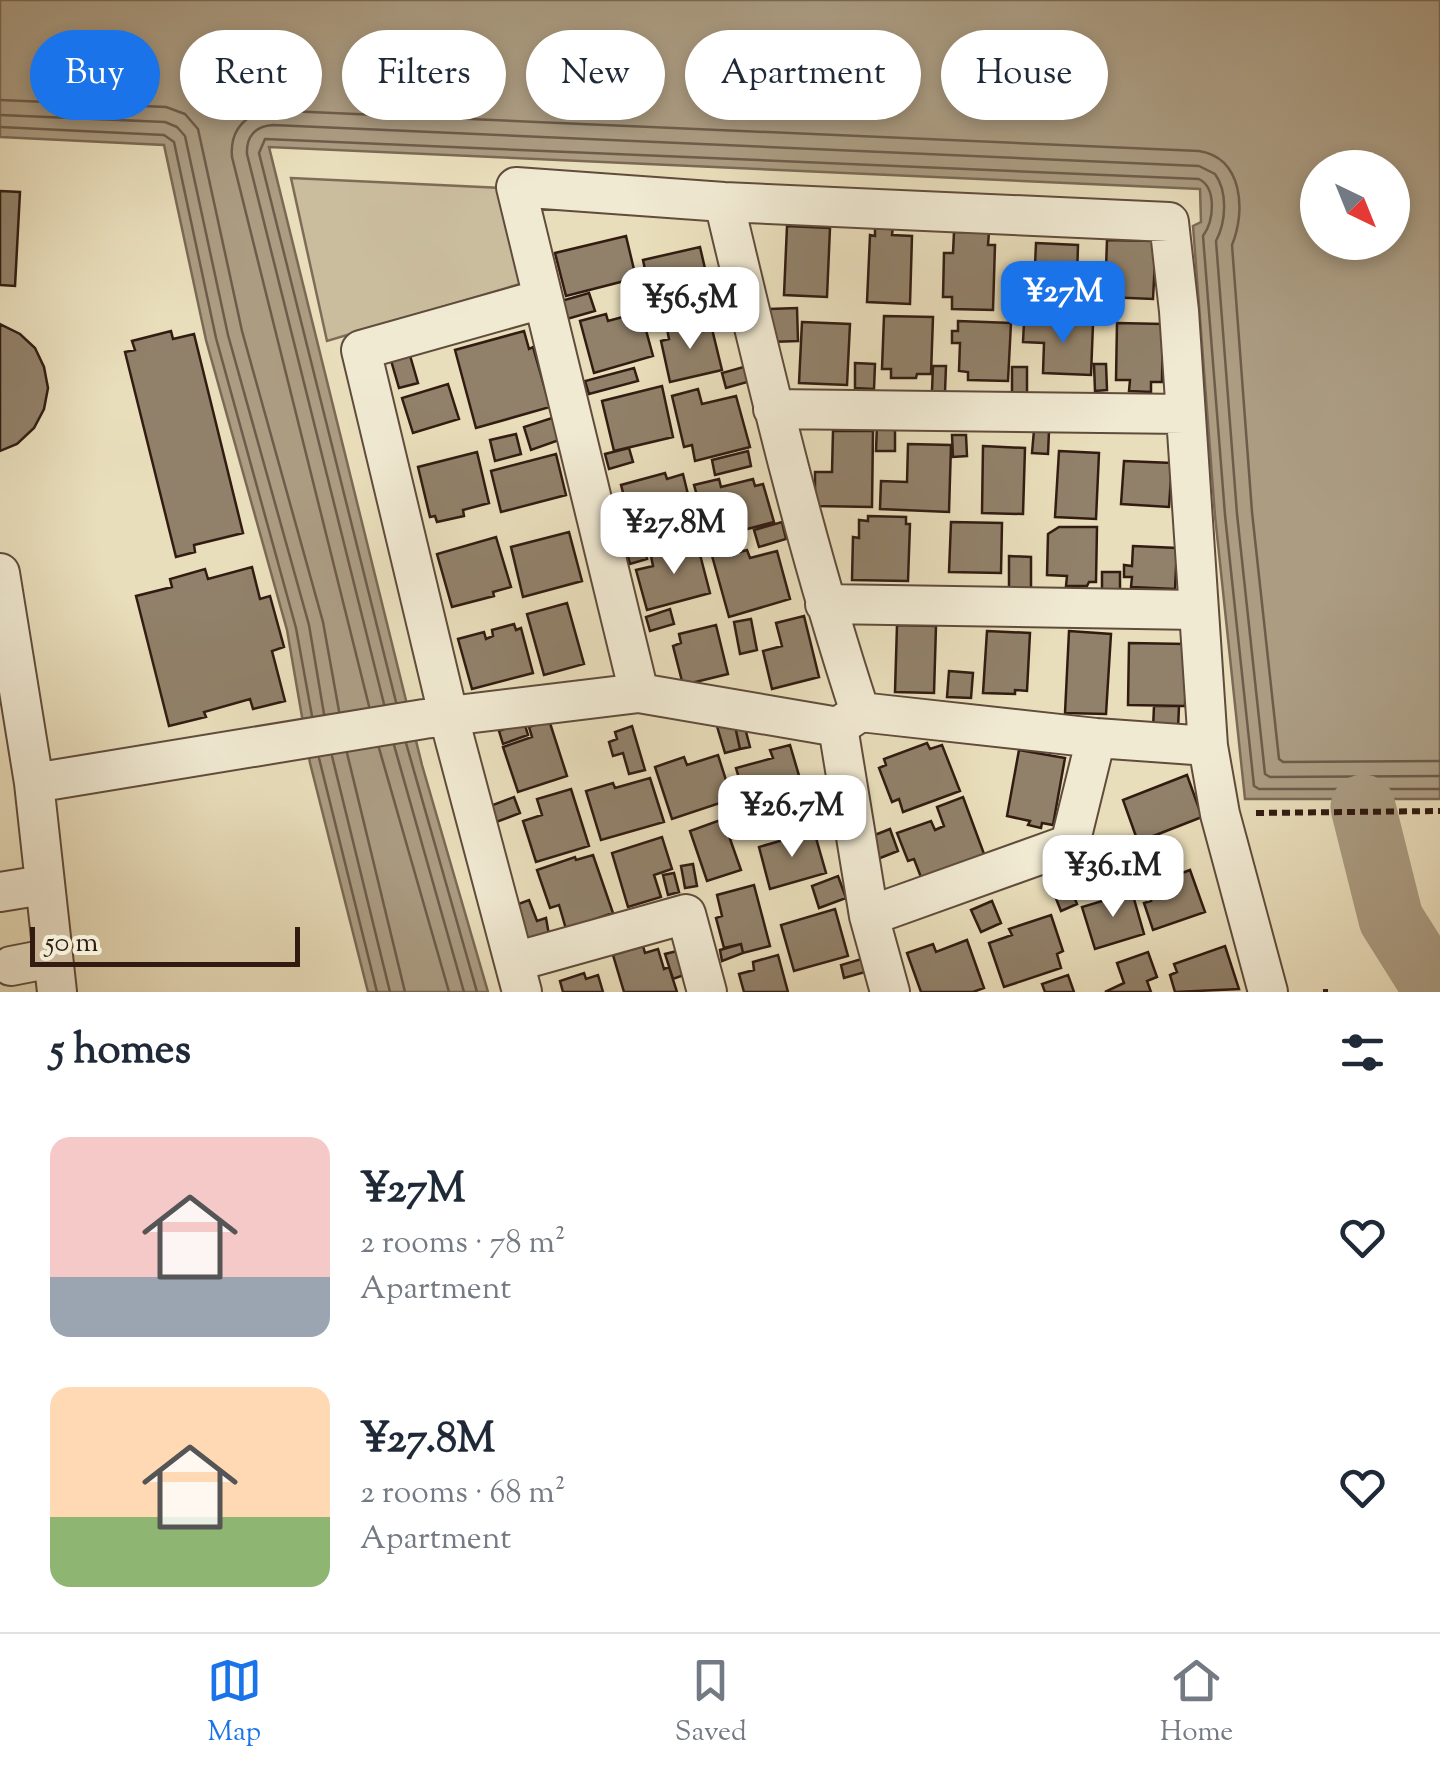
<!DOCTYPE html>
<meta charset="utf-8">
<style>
:root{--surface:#fff;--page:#f2f2f3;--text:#1f2937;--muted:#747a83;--line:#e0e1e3;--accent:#1a73e8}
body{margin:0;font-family:"Sorts Mill Goudy",serif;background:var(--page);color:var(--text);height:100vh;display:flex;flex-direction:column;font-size:38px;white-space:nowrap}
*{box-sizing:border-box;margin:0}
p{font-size:32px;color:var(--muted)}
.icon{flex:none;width:55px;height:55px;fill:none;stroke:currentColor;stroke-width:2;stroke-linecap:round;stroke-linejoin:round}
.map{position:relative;height:992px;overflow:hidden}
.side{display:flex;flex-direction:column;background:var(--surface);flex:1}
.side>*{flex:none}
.hud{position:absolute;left:30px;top:30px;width:1380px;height:90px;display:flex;gap:20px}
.needle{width:65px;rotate:137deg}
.tools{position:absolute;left:1300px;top:150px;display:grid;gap:20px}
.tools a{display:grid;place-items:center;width:110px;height:110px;border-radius:50%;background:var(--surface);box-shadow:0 5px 15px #0003;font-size:50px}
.scale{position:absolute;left:30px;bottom:25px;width:270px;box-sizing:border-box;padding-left:10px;border:5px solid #321c12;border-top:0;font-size:28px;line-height:35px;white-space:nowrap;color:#321c12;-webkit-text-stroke:8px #f1ead3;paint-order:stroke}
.price{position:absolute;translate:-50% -85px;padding:0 22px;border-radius:20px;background:#fff;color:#222;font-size:32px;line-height:65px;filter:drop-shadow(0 2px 5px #0008)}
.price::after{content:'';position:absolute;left:50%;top:60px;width:30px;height:22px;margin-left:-15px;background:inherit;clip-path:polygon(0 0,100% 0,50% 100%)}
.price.current{background:var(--accent);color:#fff}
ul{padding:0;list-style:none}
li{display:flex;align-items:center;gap:30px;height:250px;padding:0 50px}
li span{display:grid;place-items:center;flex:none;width:280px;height:200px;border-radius:20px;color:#555}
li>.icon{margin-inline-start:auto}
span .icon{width:120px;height:120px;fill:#fffc;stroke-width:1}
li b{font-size:42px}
h2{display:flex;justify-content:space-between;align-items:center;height:120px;padding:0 50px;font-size:42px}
.chip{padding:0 35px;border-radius:45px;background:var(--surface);box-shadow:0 5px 15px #0003;font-size:35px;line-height:90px}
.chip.current{background:var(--accent);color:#fff}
.tab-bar{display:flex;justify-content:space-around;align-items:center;height:140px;border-top:2px solid var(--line);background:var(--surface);font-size:28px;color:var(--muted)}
.tab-bar a{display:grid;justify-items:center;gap:5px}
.tab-bar .current{color:var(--accent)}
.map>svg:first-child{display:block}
.green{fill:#cabd9e;stroke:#7e6c58;stroke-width:2.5}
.water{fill:#ab9c82;stroke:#7b6955;stroke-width:2.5;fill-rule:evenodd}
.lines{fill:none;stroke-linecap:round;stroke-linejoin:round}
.shore{stroke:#6e5c4a;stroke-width:2.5}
.river{stroke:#ab9c82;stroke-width:65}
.building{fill:#91816a;stroke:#321c12;stroke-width:2.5}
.minor-casing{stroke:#604c3c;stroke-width:42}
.path{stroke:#321c12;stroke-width:6;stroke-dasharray:8 5;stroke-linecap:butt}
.minor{stroke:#f1ead3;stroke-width:38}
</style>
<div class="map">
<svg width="1440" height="992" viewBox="0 0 1440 992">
<rect width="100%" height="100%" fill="#e9debb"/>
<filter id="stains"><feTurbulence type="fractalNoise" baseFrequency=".002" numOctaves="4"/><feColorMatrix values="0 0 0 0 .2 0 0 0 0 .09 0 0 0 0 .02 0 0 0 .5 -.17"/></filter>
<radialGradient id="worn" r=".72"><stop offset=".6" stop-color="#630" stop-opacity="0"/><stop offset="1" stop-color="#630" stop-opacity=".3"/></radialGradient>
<path class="green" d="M291 178 502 188 520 284 327 341Z"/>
<path class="water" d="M0 0H1440V799H1245L1215 516 1193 226 1201 222 1200 189 269 147 422 765 488 992H368L310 763 287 630 206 340 164 145 0 137ZM1318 168H1392V242H1318Z"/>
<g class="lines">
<path class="shore" d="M0 100 166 107 185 114 198 129 242 331 323 622 339 711
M0 115 165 122 177 127 185 136 228 335 309 625 324 714
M0 127 164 135 174 142 216 338 296 628 312 716
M396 702 259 153 265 139 1199 179C1217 188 1214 221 1203 236L1225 515 1254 786 1259 789H1440
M384 704 247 154C246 137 255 126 273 125L1199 166 1215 174C1228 192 1226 222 1216 241L1237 514 1265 774 1270 777 1440 776
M369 706 232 157C230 134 241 118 264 110L1199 151C1243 158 1246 211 1232 245L1252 512 1279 759 1283 762 1440 761
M406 743 477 992
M394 745 464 992
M379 748 449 992
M347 753 405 992
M332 756 390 992
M319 758 377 992"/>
<path class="river" d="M1363 807 1391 919 1437 992"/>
</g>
<path class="building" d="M0 191 20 192 15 286 0 285Z
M787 226 830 228 827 297 784 295Z
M875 226H893L892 235 912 236 910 304 867 302 870 235 875 236Z
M954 232H989L988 245H995L993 310 952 309V297H943L944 253H953Z
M626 236 636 278 566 296 555 253Z
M1107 240 1156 241 1153 299 1105 297Z
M1036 243 1078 245 1076 311 1033 310Z
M700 247 710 290 652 303 643 260Z
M589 293 595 311 567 319 561 301Z
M797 308 798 341 770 342 769 309Z
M641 312 653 356 594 373 580 321 606 314 608 321Z
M884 316 933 317 931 374H917L916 378H891V369H882Z
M701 320 704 331 712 329 722 370 670 382 661 341 669 339 667 329Z
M958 321 1011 323 1008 381 968 380V372L959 371 960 343H952V331H958Z
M802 322 850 324 847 385 799 383Z
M1024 322 1093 324 1091 375 1043 373 1044 343 1023 342Z
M1117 323 1163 324 1162 382H1151V392L1129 391 1130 380H1116Z
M0 324 20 334 35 348 44 367 48 388 44 409 34 428 17 444 0 451Z
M171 331 173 339 194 334 243 533 194 545 195 552 176 557 125 352 135 350 132 341Z
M524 331 529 349 533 347 550 407 476 428 455 350Z
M409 352 418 383 399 388 390 357Z
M855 363 875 364 874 389 855 388Z
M1094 364H1106L1107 390 1095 391Z
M747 366 751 381 726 388 722 373Z
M933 366H946L945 392 932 391Z
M1012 367H1027V393H1012Z
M634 368 638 381 589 394 585 381Z
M448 384 459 419 413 433 402 398Z
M662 386 673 437 614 451 602 401Z
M698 389 702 404 736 396 750 447 695 461 692 445 684 447 672 396Z
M555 417 562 439 531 450 524 427Z
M877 424H895V451H876Z
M1034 430 1049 431 1048 454 1032 453Z
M833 431H873L872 507 815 506V472H832Z
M516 434 521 454 495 461 490 440Z
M952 435H966L967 456 953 457Z
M908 444 951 445 949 512 880 509 881 481 907 482Z
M983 446 1025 448 1023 514 982 513Z
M629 448 633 462 609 469 605 454Z
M748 451 751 466 715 475 712 460Z
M1059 451 1099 453 1096 519 1055 517Z
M477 452 489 503 463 510 464 516 437 522 435 516 430 517 418 467Z
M556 454 566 495 501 512 491 471Z
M1124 461 1172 463 1169 507 1121 504Z
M665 473 667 479 683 474 693 515 633 531 621 485Z
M719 479 721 487 753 479 755 486 763 484 774 522 709 539 694 485Z
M868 516 906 517V524H910L908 581 852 580 853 537 859 538V520L868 521Z
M782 522 786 539 759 547 754 530Z
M951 522 1002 523 1001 573 949 572Z
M1059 527H1097L1096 582H1089L1087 586H1066L1067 576 1047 575 1048 534Z
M569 532 582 581 523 597 511 547Z
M641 536 647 559 630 564 624 540Z
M496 537 511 587 493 592 494 596 452 607 437 554Z
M731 539 736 553 747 550 750 558 777 551 790 599 729 617 709 545Z
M697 543 710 593 647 610 636 570 653 566 651 556Z
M1133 546 1177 548 1175 589 1131 587 1132 577H1124V565L1132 566Z
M1009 556 1031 557V590H1009Z
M252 567 260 599 270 596 284 647 272 651 285 701 253 709 250 699 204 712 206 717 169 726 136 596 172 587 170 579 205 569 208 579Z
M1102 572H1120V597H1102Z
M567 603 584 664 544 675 527 614Z
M670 609 674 624 650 631 646 617Z
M804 616 819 677 772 689 763 651 782 646 776 623Z
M751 619 757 650 740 654 734 622Z
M514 624 516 630 521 628 533 673 472 689 458 639 484 632 486 639 493 636 492 630Z
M716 625 728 674 683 685 673 646 681 643 679 634Z
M897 625 936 626 934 693 895 692Z
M987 631 1030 633 1027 691 1015 690V694L983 693Z
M1069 631 1111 634 1106 714 1065 713Z
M1129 643 1187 644 1185 706 1128 705Z
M949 671 973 673 971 698 947 697Z
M1154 706H1179L1178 729H1153Z
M549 720 567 776 518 792 503 747 532 737 529 727Z
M524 722 528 735 503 744 499 731Z
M716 723 735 726 740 749 725 753Z
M744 724 750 747 740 749 735 726Z
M632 726 645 770 629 774 623 753 613 756 609 742 617 739 615 732Z
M927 743 930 749 942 745 960 791 903 812 899 799 892 802 879 768 886 765 884 759Z
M790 745 805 796 749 812 736 768 773 758 770 750Z
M1019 750 1065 758 1053 825 1042 823 1041 828 1028 825 1030 821 1007 816Z
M718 755 732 799 672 819 655 767 684 757 687 765Z
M1187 775 1202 817 1138 842 1123 800Z
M650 778 664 822 601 840 586 791 613 783 615 788Z
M571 789 589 846 536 862 523 821 542 815 537 799Z
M514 797 520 813 491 824 485 808Z
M813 797 817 810 794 818 789 806Z
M963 797 987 862 924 885 914 859 908 861 897 833 931 821 935 830 944 826 937 807Z
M723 819 741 870 707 881 690 831Z
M890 829 898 851 875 860 867 838Z
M814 831 826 873 770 889 759 847Z
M662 837 672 869 654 875 661 897 628 907 612 853Z
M593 855 613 913 566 929 559 905 550 908 537 870 575 857 576 860Z
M693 864 697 886 685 888 681 866Z
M1190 870 1205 912 1153 930 1144 903 1151 901 1146 887Z
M674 873 679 892 668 895 663 875Z
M1065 874 1077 904 1061 911 1049 881Z
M838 876 846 898 819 908 812 886Z
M754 885 770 946 743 953 741 944 724 948 716 918 722 916 717 895Z
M1132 892 1144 934 1095 949 1082 907Z
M529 900 537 921 546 918 549 935 529 942 520 931 513 906Z
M992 901 1001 923 981 932 971 910Z
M835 909 848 956 794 971 781 925Z
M1051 915 1063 951 1057 954 1061 968 1004 987 989 943 1012 935 1009 929Z
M967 940 984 988 973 992H921L907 953 933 944 936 952Z
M741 944 743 953 722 961 720 950Z
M643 946 645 953 658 949 664 969 669 967 677 992H624L613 955Z
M1225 946 1239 989 1175 992 1170 975 1177 972 1174 964Z
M677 951 684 975 673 979 665 954Z
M1148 952 1157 977 1147 981 1151 992H1105L1124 983 1117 963Z
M778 955 788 992H744L739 974 754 970 753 962Z
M865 958 869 971 844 978 841 965Z
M584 973 586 979 598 975 603 992H563L560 981Z
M1068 975 1074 992H1045L1042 984Z"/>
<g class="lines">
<g class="minor-casing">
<path id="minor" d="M724 202C765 374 805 545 860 712
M773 409 1185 414
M0 573 34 783 57 992
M825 604 1197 610
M639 693 516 187 724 202 1169 222 1179 311 1208 746 1220 814 1268 992
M838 727 869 916 890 992
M34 783 424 719 639 693 838 727 860 712 1096 738 1208 746
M0 892 43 885
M869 916 1070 844 1096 738
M514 962 686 914 707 992
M11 966 52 958
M522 992 449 718 361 350 542 299"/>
</g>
<path class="path" d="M1256 813 1440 811
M1323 992H1328"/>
<use href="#minor" class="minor"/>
</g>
<rect width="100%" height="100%" filter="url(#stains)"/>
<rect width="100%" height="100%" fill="url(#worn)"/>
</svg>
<div class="tools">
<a><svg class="needle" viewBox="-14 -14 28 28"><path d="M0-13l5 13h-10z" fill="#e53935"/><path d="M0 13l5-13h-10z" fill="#747a83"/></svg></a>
</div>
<div class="scale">50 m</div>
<b class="price current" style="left:1063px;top:346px">¥27M</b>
<b class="price" style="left:690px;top:352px">¥56.5M</b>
<b class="price" style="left:674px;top:577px">¥27.8M</b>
<b class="price" style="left:792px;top:860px">¥26.7M</b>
<b class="price" style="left:1113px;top:920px">¥36.1M</b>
<div class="hud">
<a class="chip current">Buy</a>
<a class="chip">Rent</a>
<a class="chip">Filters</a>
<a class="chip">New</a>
<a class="chip">Apartment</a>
<a class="chip">House</a>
</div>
</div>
<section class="side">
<h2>5 homes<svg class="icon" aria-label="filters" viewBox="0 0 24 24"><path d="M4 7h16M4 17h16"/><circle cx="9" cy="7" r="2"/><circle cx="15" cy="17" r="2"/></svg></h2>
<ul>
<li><span style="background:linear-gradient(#f6c9c9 70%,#9aa5b1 0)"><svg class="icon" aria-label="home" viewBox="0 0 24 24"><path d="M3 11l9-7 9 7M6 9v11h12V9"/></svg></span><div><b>¥27M</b><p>2 rooms · 78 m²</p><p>Apartment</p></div><svg class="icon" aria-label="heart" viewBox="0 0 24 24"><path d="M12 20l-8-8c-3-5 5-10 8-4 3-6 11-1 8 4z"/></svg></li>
<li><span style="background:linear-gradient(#ffd9b3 65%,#8fb573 0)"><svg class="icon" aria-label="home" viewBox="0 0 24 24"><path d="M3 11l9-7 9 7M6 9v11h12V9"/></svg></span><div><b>¥27.8M</b><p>2 rooms · 68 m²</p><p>Apartment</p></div><svg class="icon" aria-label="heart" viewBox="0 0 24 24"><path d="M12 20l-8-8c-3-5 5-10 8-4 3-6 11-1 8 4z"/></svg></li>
</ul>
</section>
<nav class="tab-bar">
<a class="current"><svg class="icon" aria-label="map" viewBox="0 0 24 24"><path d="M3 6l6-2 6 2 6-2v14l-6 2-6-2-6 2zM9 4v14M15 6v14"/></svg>Map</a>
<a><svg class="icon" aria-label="saved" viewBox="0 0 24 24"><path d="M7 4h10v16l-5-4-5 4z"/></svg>Saved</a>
<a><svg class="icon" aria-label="home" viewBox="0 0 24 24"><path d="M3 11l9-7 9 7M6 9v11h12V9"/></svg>Home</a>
</nav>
